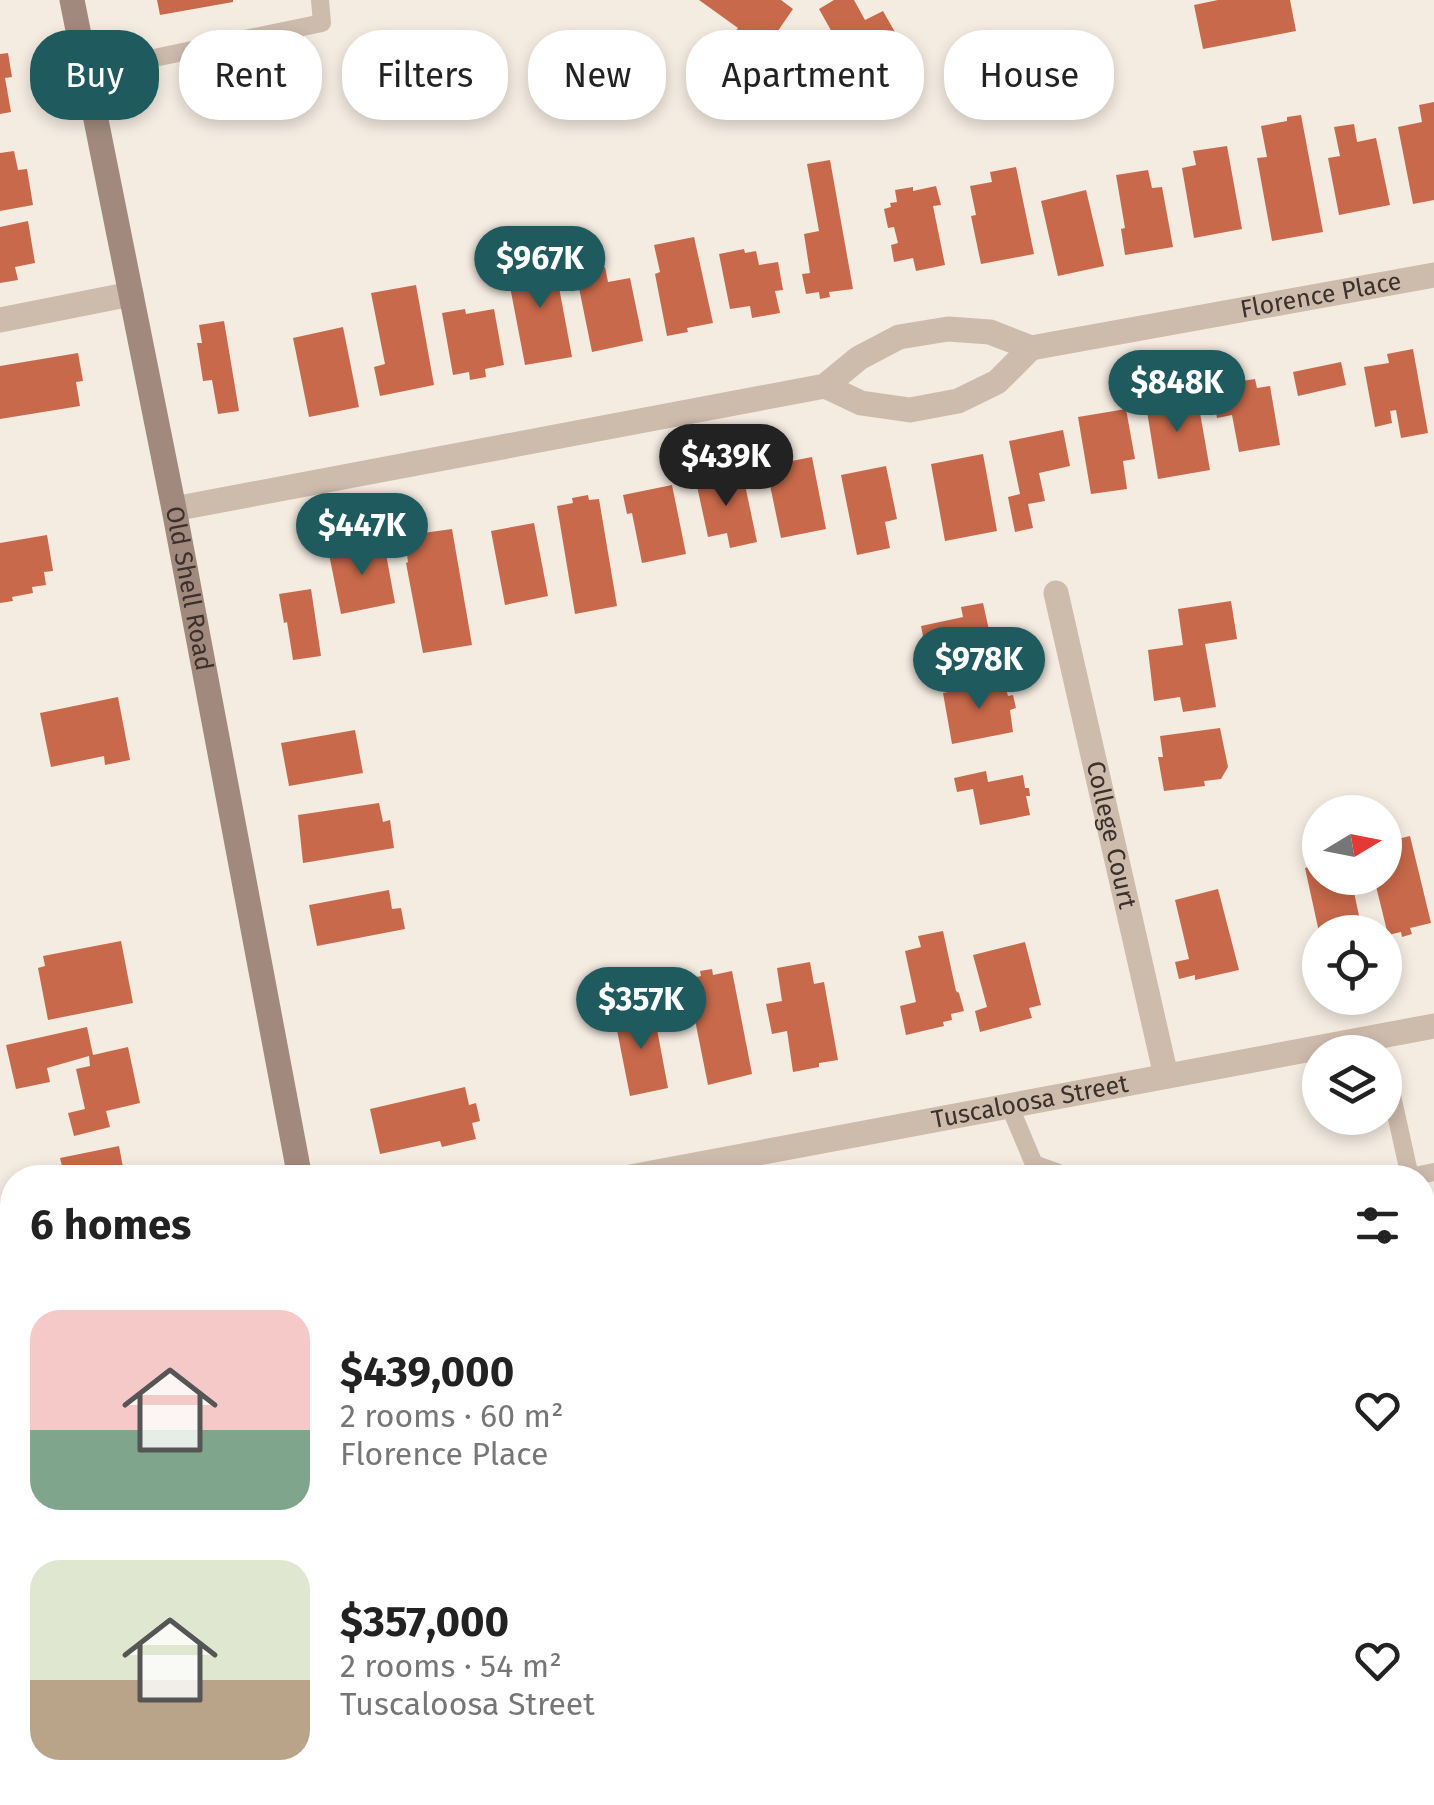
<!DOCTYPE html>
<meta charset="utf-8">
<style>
:root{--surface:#fff;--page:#f6f6f6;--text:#222;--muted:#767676;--accent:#1f5a5e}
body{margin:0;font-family:"Fira Sans",sans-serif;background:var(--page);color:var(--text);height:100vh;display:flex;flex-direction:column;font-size:38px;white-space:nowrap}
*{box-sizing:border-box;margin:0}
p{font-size:32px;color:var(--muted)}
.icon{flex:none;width:55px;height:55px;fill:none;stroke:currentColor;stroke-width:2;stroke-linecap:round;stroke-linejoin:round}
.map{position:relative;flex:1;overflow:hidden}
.sheet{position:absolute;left:0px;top:1165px;width:1435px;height:640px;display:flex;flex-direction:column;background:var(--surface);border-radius:40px 40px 0 0;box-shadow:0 5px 15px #0003}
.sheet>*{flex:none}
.banner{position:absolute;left:30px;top:30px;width:1375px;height:90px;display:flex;gap:20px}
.needle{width:65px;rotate:80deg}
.tools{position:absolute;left:1302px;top:795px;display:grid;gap:20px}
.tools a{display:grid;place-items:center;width:100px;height:100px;border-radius:50%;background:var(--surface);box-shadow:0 5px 15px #0003;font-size:50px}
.price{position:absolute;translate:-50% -85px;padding:0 22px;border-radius:35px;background:var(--accent);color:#fff;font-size:32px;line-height:65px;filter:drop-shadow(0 2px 5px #0008)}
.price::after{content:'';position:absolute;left:50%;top:60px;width:30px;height:22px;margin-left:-15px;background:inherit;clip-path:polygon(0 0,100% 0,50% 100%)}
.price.on{background:#222;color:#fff}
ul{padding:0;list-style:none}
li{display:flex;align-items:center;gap:30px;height:250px;padding:0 30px}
li span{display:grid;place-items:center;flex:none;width:280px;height:200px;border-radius:30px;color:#555}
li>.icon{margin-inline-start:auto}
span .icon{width:120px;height:120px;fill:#fffc;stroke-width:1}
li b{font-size:42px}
h2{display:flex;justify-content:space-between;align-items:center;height:120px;padding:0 30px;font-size:42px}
.chip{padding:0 35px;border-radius:40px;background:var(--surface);box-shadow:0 5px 15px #0003;font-size:35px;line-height:90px}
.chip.on{background:var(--accent);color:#fff}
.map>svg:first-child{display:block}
.building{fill:#c8694b}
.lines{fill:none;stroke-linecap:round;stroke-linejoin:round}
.lane{stroke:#cdbbac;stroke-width:18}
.street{stroke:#cdbbac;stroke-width:25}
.secondary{stroke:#a18a7d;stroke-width:25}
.labels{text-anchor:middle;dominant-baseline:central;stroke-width:8;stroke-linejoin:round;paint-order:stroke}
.street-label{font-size:25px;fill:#3b302b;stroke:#fbf5ee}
</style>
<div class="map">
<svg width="1434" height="1805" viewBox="0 0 1434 1805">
<rect width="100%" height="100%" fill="#f4ebe1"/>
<path class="building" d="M157 0H233V2L160 15Z
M699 0H781L793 9 760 57 787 76 771 98 763 92 748 114 739 107 750 91 733 80 751 54 730 39 738 28Z
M834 0H854L865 20 883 11 904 48 895 53 906 72 877 88 875 84 847 100 831 71 845 63 830 35 833 34 819 9Z
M1218 0H1290L1296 31 1203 49 1194 5Z
M8 53 12 77 5 78 11 112 0 114V54Z
M1434 102V200L1413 204 1398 127 1422 122 1419 105Z
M1301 115 1323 232 1272 241 1257 158 1267 157 1261 126 1287 121V117Z
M1354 124 1357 142 1376 138 1390 205 1339 215 1328 158 1340 156 1334 127Z
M1227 146 1242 229 1194 238 1182 168 1196 165 1193 151Z
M14 151 18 170 27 169 33 205 0 211V153Z
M830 160 853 289 829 292 830 297 820 299 819 292 806 294 802 274 810 273 804 234 819 231 807 164Z
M1016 167 1034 254 981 264 971 216 976 215 970 186 992 182 990 172Z
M1148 170 1152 188 1162 187 1173 247 1125 255 1121 229 1125 228 1116 175Z
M936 186 941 205 933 206 945 265 916 271 913 258 894 262 891 245 898 243 894 227 888 228 884 209 891 207 890 203 897 202 895 190 913 187V191Z
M1086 190 1104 266 1058 276 1041 201Z
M28 221 35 263 15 267 18 280 0 283V227Z
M694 237 713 323 687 328 688 332 667 336 655 274 660 272 654 245Z
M744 249 745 253 756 251 759 265 778 262 783 290 775 291 780 313 752 318 750 306 730 309 719 254Z
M549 250 552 267 555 266 572 357 525 365 508 276 517 274 516 267 529 264 527 255Z
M605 267 608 282 630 278 643 341 592 352 579 288 585 287 582 272Z
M416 285 434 385 380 396 374 367 385 364 371 293Z
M465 309 466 314 494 309 504 365 485 369 486 377 470 380 469 372 453 375 442 313Z
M224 321 239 411 218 414 212 380 203 381 197 343H202L199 325Z
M343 327 359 407 309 417 293 338Z
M1413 349 1428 433 1401 438 1396 410 1390 411 1392 423 1375 427 1364 367 1389 363 1387 354Z
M78 353 83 381 76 382 80 406 0 419V366Z
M1341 362 1346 385 1298 396 1293 372Z
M1255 379 1257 388 1270 386 1280 445 1239 452 1232 415 1217 418 1213 395 1244 390 1242 381Z
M1196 390 1210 470 1158 479 1145 399Z
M1126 409 1135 459 1123 461 1127 489 1091 494 1078 417Z
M1063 430 1070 466 1039 473 1045 501 1028 504 1033 528 1015 532 1008 497 1020 494 1009 441Z
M983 454 997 531 945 541 931 464Z
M812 457 826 529 781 538 766 466Z
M886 466 897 519 885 522 890 548 857 555 841 475Z
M713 473V477L726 474 728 483 744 480 757 542 730 548 727 533 708 537 695 477Z
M672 485 686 554 642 563 632 513 627 514 623 495Z
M588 495 589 500 599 499 617 606 575 614 557 506 573 503 572 498Z
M534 523 548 596 505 605 491 531Z
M452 529 472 645 423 653 406 563 408 562 405 540 423 537V533Z
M47 535 53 571 44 572 46 585 32 587 33 593 12 597 13 601 0 603V543Z
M384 543 395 603 341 614 329 554Z
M311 589 321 656 293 660 287 622 284 623 279 594Z
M1231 601 1237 639 1205 644 1216 707 1183 712 1180 697 1154 701 1148 650 1183 645 1178 609Z
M983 603 989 630 992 629 995 642 991 643 995 658 930 672 921 626 963 617 961 607Z
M1004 681 1008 696 1013 695 1016 708 1010 710 1013 732 952 744 943 693Z
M118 697 130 760 105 765 104 756 51 767 40 713Z
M1220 728 1228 767 1221 779 1204 781 1205 786 1164 791 1158 757H1163L1160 736Z
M355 730 363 773 289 786 281 743Z
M986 771 988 782 1023 775 1025 788H1029L1030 796H1026L1030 815 980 825 973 789 957 792 954 778Z
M379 803 383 822 390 820 394 848 303 863 298 815Z
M1410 836 1431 923 1410 928 1412 934 1402 937 1401 932 1388 935 1374 878H1385V842Z
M1320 864V878H1351L1362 930 1319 932 1305 868Z
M1218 889 1239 970 1195 980V975L1179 979 1175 962 1189 959 1175 900Z
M389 890 392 909 401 908 405 929 317 946 309 905Z
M943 931 956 991 959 993 964 1011 951 1014 952 1020 943 1022 944 1026 906 1035 900 1006 916 1002 905 951 921 947 918 936Z
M121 941 133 1003 48 1020 38 968 45 966 43 956Z
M1025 942 1041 1005 1029 1008 1032 1018 980 1032 975 1011 987 1007 973 955Z
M810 962 814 984 824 982 838 1060 819 1063V1067L793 1072 787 1031 772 1034 766 1004 782 1001 777 968Z
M712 969 713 975 732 971 752 1074 708 1085 694 1015 700 1014 696 996 692 997 688 979 701 976 700 971Z
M653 1008 668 1088 630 1096 614 1015Z
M87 1027 93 1055 128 1047 140 1103 106 1111 110 1127 74 1136 68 1113 85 1109 76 1069 90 1066 89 1056 47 1068 50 1082 16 1089 6 1045Z
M465 1087 469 1105 476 1103 480 1121 472 1123 476 1139 442 1147 440 1141 380 1154 370 1109Z
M119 1146 125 1178H84V1174L65 1178 60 1158Z
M1434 1257V1326L1422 1329V1259Z
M1434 1467V1538L1422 1540V1470Z
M1434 1576V1631H1432L1422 1579Z
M5 1670H8L12 1690 0 1692V1671Z
M8 1729 10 1743H12V1800L54 1793 56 1805H0V1731Z
M533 1792H624L626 1801 607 1805H535Z
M1189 1792H1194L1197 1805H1146Z
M1423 1793 1426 1805H1376V1803Z
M224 1795 226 1805H198L197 1800Z
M1348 1797 1350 1805H1319V1803Z"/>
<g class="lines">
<path class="lane" d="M87 72 322 23 320 0
M1385 1064 1410 1177 1434 1172
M1010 1107 1034 1164 1072 1178"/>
<g class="street">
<path d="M0 320 131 294"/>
<path d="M825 386 861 403 910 410 958 401 997 382 1031 348"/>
<path id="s1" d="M174 509 825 386 859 358 899 337 948 329 990 332 1031 348 1434 275"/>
<path id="s2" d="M1056 593 1166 1076"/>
<path id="s3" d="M625 1178 1434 1026"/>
</g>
<g class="secondary">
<path id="s4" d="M72 0 174 509 300 1178"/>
<path d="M413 1792 415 1805"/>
</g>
</g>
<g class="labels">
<g class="street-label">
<text stroke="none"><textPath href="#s1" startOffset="1182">Florence Place</textPath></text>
<text stroke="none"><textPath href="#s4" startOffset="600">Old Shell Road</textPath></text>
<text stroke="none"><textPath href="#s2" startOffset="248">College Court</textPath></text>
<text stroke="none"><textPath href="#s3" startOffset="412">Tuscaloosa Street</textPath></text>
</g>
</g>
</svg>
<div class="tools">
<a><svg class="needle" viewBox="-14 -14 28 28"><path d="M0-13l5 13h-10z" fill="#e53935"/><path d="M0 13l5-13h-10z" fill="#767676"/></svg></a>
<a><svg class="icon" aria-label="locate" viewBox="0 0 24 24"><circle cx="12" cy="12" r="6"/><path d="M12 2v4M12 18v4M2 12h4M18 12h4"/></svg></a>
<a><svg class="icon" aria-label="layers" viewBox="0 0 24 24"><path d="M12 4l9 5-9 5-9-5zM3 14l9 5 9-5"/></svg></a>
</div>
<b class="price" style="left:540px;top:311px">$967K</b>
<b class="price" style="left:1177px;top:435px">$848K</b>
<b class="price on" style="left:726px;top:509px">$439K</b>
<b class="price" style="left:362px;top:578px">$447K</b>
<b class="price" style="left:979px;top:712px">$978K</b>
<b class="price" style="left:641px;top:1052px">$357K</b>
<div class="banner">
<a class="chip on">Buy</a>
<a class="chip">Rent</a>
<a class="chip">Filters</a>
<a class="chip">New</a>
<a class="chip">Apartment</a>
<a class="chip">House</a>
</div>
<section class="sheet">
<h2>6 homes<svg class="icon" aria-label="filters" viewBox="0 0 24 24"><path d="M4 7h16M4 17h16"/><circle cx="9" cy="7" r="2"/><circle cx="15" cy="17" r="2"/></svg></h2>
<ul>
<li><span style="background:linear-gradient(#f6c9c9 60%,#7fa58c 0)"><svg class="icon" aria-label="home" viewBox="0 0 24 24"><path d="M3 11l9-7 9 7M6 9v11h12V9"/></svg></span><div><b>$439,000</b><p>2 rooms · 60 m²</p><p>Florence Place</p></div><svg class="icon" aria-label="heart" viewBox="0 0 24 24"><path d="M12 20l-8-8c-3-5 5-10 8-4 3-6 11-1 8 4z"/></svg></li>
<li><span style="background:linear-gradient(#dfe7d0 60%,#b9a48a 0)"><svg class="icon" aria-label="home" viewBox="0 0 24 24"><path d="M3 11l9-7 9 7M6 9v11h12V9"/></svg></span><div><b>$357,000</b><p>2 rooms · 54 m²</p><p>Tuscaloosa Street</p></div><svg class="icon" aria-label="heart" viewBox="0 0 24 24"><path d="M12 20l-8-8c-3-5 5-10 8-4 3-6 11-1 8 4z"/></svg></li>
</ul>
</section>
</div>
